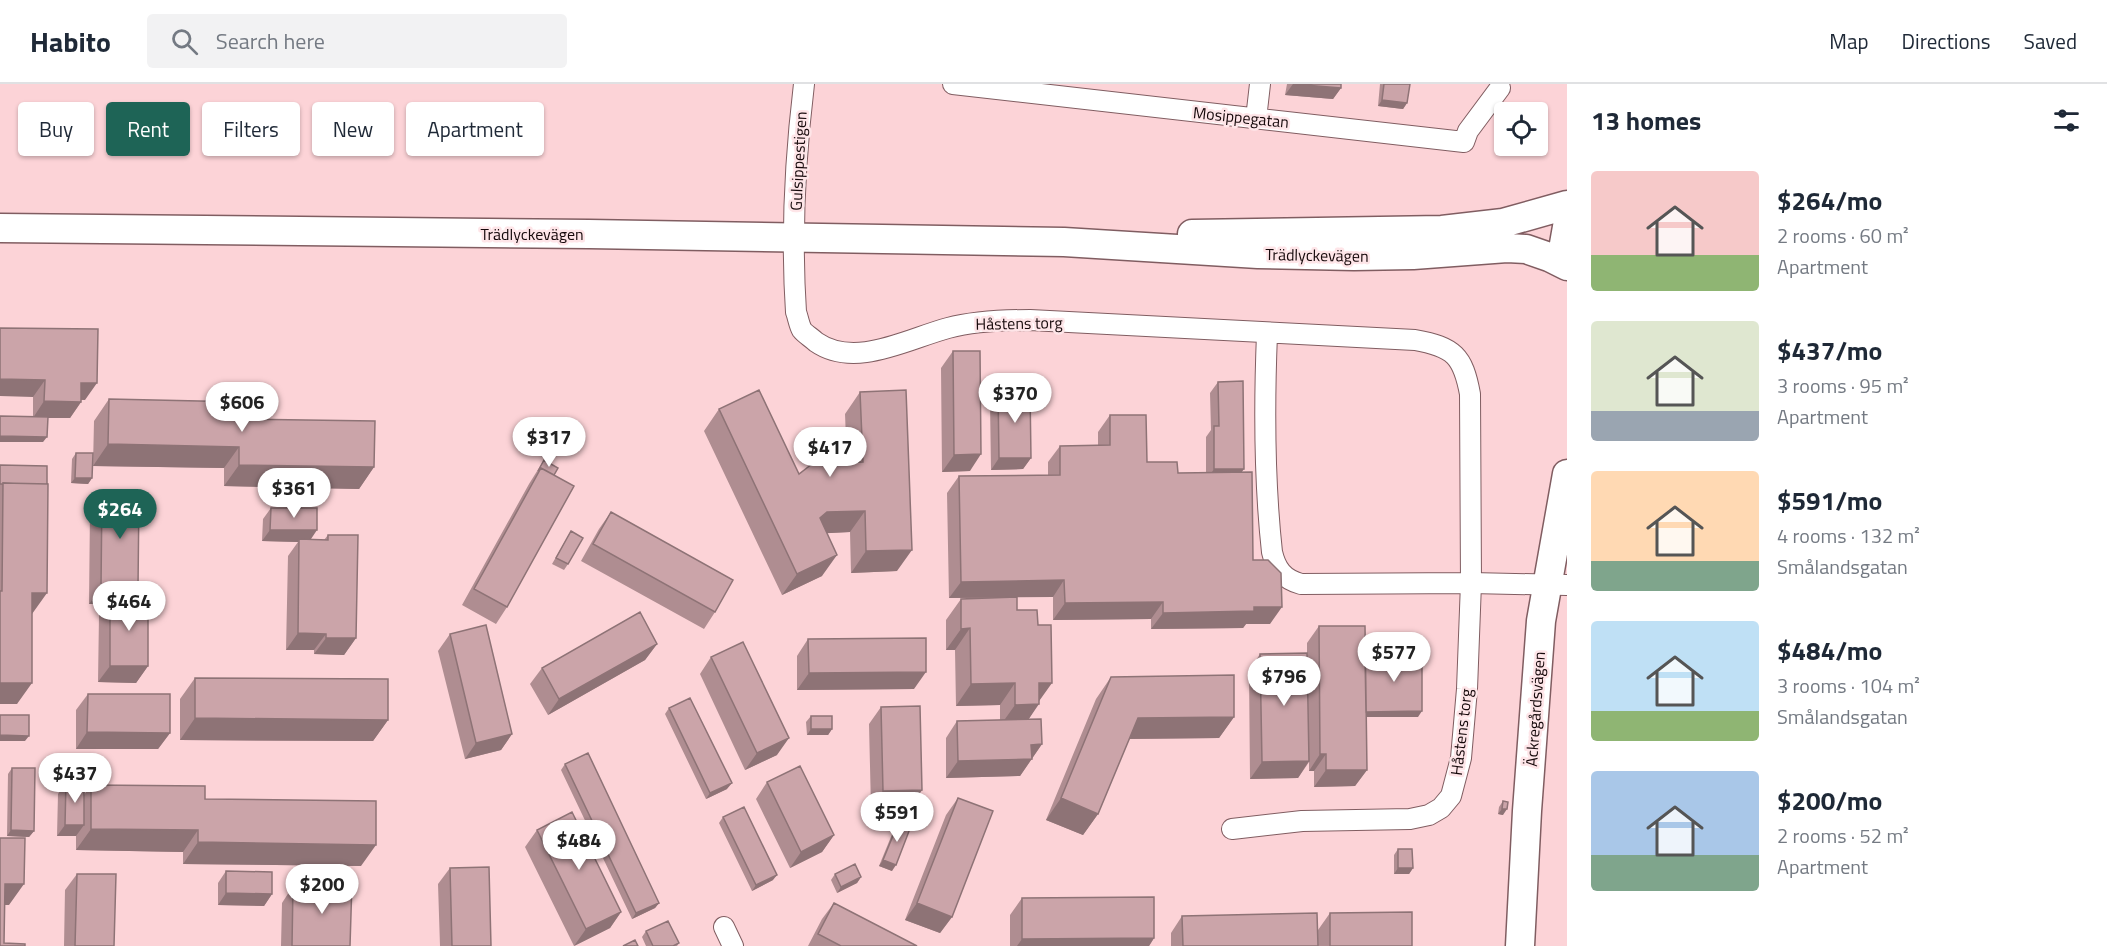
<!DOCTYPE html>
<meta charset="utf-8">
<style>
:root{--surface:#fff;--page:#f2f2f3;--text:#1f2937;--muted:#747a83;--line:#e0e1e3;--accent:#1e6456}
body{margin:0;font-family:"Titillium Web",sans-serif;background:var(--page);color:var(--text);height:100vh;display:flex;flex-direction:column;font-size:22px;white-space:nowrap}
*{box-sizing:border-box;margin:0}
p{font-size:20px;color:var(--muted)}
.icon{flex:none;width:33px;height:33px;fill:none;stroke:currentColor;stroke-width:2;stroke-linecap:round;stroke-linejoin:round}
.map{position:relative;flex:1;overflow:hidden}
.details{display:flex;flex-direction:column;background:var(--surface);width:540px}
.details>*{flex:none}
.banner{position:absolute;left:18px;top:18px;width:570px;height:54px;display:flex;gap:12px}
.fabs{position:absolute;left:1494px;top:18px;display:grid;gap:12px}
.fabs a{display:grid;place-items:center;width:54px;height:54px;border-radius:6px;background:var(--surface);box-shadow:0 2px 4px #0004;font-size:30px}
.price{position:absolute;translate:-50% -51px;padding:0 14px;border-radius:21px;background:#fff;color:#222;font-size:20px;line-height:39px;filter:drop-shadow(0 2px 3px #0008)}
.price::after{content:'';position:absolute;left:50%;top:36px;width:18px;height:14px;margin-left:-9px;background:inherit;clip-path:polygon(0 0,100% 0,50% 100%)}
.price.on{background:var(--accent);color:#fff}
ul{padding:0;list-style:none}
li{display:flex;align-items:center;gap:18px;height:150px;padding:0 24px}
li span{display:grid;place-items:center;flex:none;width:168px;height:120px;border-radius:6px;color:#555}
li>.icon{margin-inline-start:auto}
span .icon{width:72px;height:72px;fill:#fffc;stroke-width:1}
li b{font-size:26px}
h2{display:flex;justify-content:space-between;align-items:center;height:72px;padding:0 24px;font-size:26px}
.tag{padding:0 21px;border-radius:6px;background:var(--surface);box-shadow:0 2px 4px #0004;font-size:21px;line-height:54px}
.tag.on{background:var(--accent);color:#fff}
header{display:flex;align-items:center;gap:36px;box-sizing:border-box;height:84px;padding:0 30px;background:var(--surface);border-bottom:2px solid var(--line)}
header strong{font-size:28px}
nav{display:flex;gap:33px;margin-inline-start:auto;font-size:21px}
.search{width:420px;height:54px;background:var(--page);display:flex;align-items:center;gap:15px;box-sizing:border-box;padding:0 21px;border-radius:6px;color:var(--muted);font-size:22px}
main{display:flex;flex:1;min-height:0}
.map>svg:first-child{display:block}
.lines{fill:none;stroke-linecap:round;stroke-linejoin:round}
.street-casing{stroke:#805d61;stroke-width:22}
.secondary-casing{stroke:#805d61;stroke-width:31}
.street{stroke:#fff;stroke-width:20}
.secondary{stroke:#fff;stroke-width:28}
.wall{fill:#af8d91}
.shaded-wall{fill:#8e7376}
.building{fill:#cba4a9;stroke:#8e7376;stroke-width:1.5}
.labels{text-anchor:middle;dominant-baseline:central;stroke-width:5;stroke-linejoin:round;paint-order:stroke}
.street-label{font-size:16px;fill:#15080a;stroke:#fee5e8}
</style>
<header>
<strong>Habito</strong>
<div class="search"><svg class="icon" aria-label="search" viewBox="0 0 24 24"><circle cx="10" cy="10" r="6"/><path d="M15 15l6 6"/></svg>Search here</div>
<nav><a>Map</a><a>Directions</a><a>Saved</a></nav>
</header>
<main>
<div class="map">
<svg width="1567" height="862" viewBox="0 0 1567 862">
<rect width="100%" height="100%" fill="#fcd3d7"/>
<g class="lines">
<g class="street-casing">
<path id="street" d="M804 0C795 75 791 153 796 228 798 233 799 241 802 246 805 250 812 254 816 258 855 285 907 255 948 244 975 237 1002 236 1030 236L1415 256C1454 263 1463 272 1470 310L1471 499 1467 605 1461 674 1451 712 1441 724 1429 731 1410 735 1302 737 1232 745
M953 0 1464 58 1468 47 1500 4
M1256 35 1260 0
M1267 250C1264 323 1264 395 1272 468 1276 485 1283 495 1301 500L1471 499 1567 501
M724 843 733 862"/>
</g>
<g class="secondary-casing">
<path id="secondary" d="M1567 143 1564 160 1567 178
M0 144 589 150 1064 158 1258 170 1354 172 1413 171 1507 164 1526 165 1549 173 1567 182
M1192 150 1442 146 1503 139 1567 121
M1520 862 1527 727 1541 537 1567 390"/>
</g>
<use href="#street" class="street"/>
<use href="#secondary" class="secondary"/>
</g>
<path class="wall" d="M1287 0H1341V4L1333 15 1285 11Z
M1380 0H1410L1407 19 1403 25 1378 22Z
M0 244 85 316H81V318L70 334H48L43 358 33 333V313Z
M953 267 970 387 942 388 941 284Z
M1218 298 1242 388 1253 476 1270 540H1246L1243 544 1151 545V535L1053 536V513H1017V526L1039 618 1028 636 1042 660 1020 692 946 694V654L957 637 1000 636V621L956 622 955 566H946V536L961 515 1003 514H949L947 409 959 392 1048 391V378L1060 362H1098V348L1110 331 1147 378 1178 389H1206V353L1211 346 1210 309Z
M998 307 1031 374 1023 385 991 386 990 318Z
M860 308 897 487 851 489 850 448 827 449 822 492 782 511 704 347 719 325 799 390 847 379 845 330Z
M109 315 244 335 374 383 359 405 224 402V384L93 382 94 337Z
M76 369 92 394 88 400 71 399 72 375Z
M544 376 554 391 507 523 496 540 462 521 529 400Z
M0 381 32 530 17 620H0Z
M102 408 148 582 136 599 98 598 99 531 106 520H89L90 425Z
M271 424 310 456H324L328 451 356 554 344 571 314 570V566H286L288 472 298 458 262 457 263 435Z
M611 428 715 528 704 545 581 477 599 445Z
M571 447 568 480 564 486 552 480Z
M1319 542 1365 570 1418 633H1366L1367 686 1355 702 1314 703V687H1309V678L1298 694 1250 695 1249 587 1260 570 1307 569V559Z
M450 550 512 650 501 666 465 675 438 567Z
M808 555 914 605 797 606V572Z
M657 560 645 576 548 631 530 600 542 584Z
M711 573 777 671 745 686 700 590Z
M1111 593 1234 633 1219 654 1129 655 1098 730 1083 751 1046 736 1096 615Z
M195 594 388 636 373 657 180 656V615Z
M88 610 170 649 158 665H76V626Z
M881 623 922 706 910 723 871 724 869 640Z
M669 624 727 705 706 715 665 630Z
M811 632 832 645 828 651H807L806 638Z
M565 680 659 819 655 824 632 835 561 686Z
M12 684 34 747 29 753 7 752 8 690Z
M66 698 84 711 91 701 205 715 361 782 183 780V768L76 766V752H57L58 710Z
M767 698 834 751 822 768 790 784 756 715Z
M958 714 952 833 940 849 905 836 946 731Z
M1503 717V731L1498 730 1499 723Z
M723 733 773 796 752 807 719 739Z
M899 737 892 787 879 782 895 743Z
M537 746 621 828 610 844 574 862 525 763Z
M1398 765 1413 784 1409 790H1394V771Z
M450 784 491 862H440L438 800Z
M226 787 272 810 264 822 218 821V799Z
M77 790 114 862H64L65 806Z
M835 790 861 793 857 799 837 809 831 796Z
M322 798 350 862H281L282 819 293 802 318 803Z
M1022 814 1154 854 1149 862H1010V831Z
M834 819 917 862H808L822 835Z
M1330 829 1412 862H1318V846Z
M1182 832 1318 862H1171V849Z
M646 847 679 859 677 862H646L642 853Z"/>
<path class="shaded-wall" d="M1293 0 1341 4 1333 15 1285 11Z
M1382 16 1407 19 1403 25 1378 22Z
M0 295 45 296 33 313 0 312Z
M81 299H97L85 316 70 315Z
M44 317 81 318 70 334H33Z
M0 352 47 353 43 358H0Z
M108 360 239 363 224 384 93 382Z
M981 370 970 387 942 388 954 371Z
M999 374H1031L1023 385 991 386Z
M239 381 374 383 359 405 224 402Z
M1214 385H1244L1236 396 1206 397Z
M75 394H92L88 400 71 399Z
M865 427 850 448 812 450 820 434 827 428Z
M270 446H317L309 458 299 455 298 458 262 457Z
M912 466 897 487 851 489 866 467Z
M837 471 822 492 782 511 797 490Z
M1064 496 1053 513 949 514 961 498Z
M101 504H138L127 520 110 514 106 520H89Z
M32 509H47L32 530Z
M1163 518 1151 535 1053 536 1065 519Z
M1254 523H1282L1270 540H1246L1243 544 1151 545 1163 529Z
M970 544 955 566H946L961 545Z
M298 549 326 550 314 566H286Z
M326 554H356L344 571 314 570Z
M657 560 645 576 548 631 559 615Z
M110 582H148L136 599 98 598Z
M926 588 914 605 797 606 809 589Z
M0 599H32L17 620H0Z
M1015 599 1000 621 956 622 971 600Z
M1039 599H1052L1037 620H1039L1024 642H1000L1015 621Z
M1422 627 1418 633H1354L1358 628Z
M1234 633 1219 654 1123 655 1138 634Z
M195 634 388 636 373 657 180 656Z
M811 645H832L828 651H807Z
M87 648 170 649 158 665H76Z
M512 650 501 666 465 675 476 659Z
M0 651 29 652 25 657H0Z
M789 654 777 671 745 686 757 669Z
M1042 660 1020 692 946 694 958 677 1031 661Z
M1320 670H1326L1314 687H1309Z
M1309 677 1298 694 1250 695 1262 678Z
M1326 686H1367L1355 702 1314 703Z
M732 699 727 705 706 715 710 709Z
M922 706 910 723 871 724 883 707Z
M1061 714 1098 730 1083 751 1046 736Z
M1502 725H1507L1503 731 1498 730Z
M65 741H84L76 752H57Z
M91 745 198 746 183 768 76 766Z
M11 746 34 747 29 753 7 752Z
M834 751 822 768 790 784 801 768Z
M198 758 376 761 361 782 183 780Z
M883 776 896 781 892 787 879 782Z
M1398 784H1413L1409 790H1394Z
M777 791 773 796 752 807 756 801Z
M861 793 857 799 837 809 841 803Z
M5 800H24L9 821H0Z
M226 809 272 810 264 822 218 821Z
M659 819 655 824 632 835 636 829Z
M917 819 952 833 940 849 905 836Z
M621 828 610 844 574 862 586 845Z
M1154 854 1149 862H1017L1022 855Z"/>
<path class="building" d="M1293 0H1341V4Z
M1384 0H1410L1407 19 1382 16Z
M0 244 98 245 97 299H81V318L44 317 45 296 0 295Z
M953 267H980L981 370 954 371Z
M1243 297 1244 385H1214V342H1219L1218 298Z
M759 306 799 390 812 380 863 378 860 308 906 306 912 466 866 467 865 427 827 428 820 434 837 471 797 490 719 325Z
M1030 306 1031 374H999L998 307Z
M109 315 244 318V335L375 337 374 383 239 381V363L108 360Z
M1110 331H1146L1147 378H1177L1178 389 1252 388 1253 476H1268L1281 489 1282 523H1254V527L1163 529V518L1065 519 1064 496 961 498 959 392 1060 391V362L1110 361Z
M0 332 48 333 47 353 0 352Z
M76 369H93L92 394H75Z
M544 376 558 384 554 391 541 384 538 387Z
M0 381 47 382V400L3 399V400H0Z
M541 384 574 402 507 523 474 505Z
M3 399 48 400 47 509H32V599H0V507H2Z
M102 408 139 409 138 504H101Z
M271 424H317V446H270Z
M611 428 733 496 715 528 593 460Z
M571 447 583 454 568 480 556 474Z
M328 451H358L356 554H326V550L298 549 299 455 328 456Z
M1017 513V526H1037L1038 541H1051L1052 599H1039V620L1015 621V599L971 600 970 544 961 545V515Z
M110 514 148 515V582H110Z
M640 528 657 560 559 615 542 584Z
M486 541 512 650 476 659 450 550Z
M1319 542H1365L1367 686H1326V670H1320Z
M926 554V588L809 589 808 555Z
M743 558 789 654 757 669 711 573Z
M1307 569 1309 677 1262 678 1260 570Z
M1365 570H1422V627L1366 628Z
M1234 591V633L1138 634 1098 730 1061 714 1111 593Z
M195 594 388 595V636L195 634Z
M88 610H170V649L87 648Z
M690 614 732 699 710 709 669 624Z
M920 622 922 706 883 707 881 623Z
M0 631H29V652L0 651Z
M811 632H832V645H811Z
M1041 635 1042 660 1031 661 1032 675 958 677 957 637Z
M588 669 659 819 636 829 565 680Z
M800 682 834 751 801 768 767 698Z
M12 684H35L34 747 11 746Z
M66 698 84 699V741H65Z
M91 701 205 702V715L376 717V761L198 758V746L91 745Z
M958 714 993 727 952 833 917 819Z
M1503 717 1508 718 1507 725H1502Z
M744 723 777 791 756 801 723 733Z
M572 728 621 828 586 845 537 746Z
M899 737 911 742 896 781 883 776Z
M0 754H25L24 800H5L4 859 25 860V862H0Z
M1398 765H1412L1413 784H1398Z
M855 780 861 793 841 803 835 790Z
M489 783 491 862H452L450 784Z
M226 787 272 788V810L226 809Z
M77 790H116L114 862H75Z
M322 798H352L350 862H292L293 802 322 803Z
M1154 813V854L1022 855V814Z
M834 819 917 862H841L818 850Z
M1412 828V862H1330V829Z
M1317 829 1318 862H1183L1182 832Z
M668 837 679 859 673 862H653L646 847Z
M635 856 638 862H623Z"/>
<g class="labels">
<g class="street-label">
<text transform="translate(1241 33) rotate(6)">Mosippegatan</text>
<text transform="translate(798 77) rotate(-87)">Gulsippestigen</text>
<text x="532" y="150">Trädlyckevägen</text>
<text transform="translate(1317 171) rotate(1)">Trädlyckevägen</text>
<text transform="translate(1019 239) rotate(-1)">Håstens torg</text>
<text transform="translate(1535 625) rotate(-86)">Äckregårdsvägen</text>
<text transform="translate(1461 648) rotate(-83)">Håstens torg</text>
</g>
</g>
</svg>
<div class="fabs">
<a><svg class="icon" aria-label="locate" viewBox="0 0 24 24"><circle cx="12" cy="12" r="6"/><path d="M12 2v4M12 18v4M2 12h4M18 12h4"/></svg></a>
</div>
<b class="price" style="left:1015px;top:340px">$370</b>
<b class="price" style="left:242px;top:349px">$606</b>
<b class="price" style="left:549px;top:384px">$317</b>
<b class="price" style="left:830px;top:394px">$417</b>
<b class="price" style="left:294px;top:435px">$361</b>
<b class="price on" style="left:120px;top:456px">$264</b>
<b class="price" style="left:129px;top:548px">$464</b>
<b class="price" style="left:1394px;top:599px">$577</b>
<b class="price" style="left:1284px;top:623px">$796</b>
<b class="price" style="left:75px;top:720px">$437</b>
<b class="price" style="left:897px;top:759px">$591</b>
<b class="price" style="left:579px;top:787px">$484</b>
<b class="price" style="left:322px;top:831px">$200</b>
<div class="banner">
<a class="tag">Buy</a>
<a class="tag on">Rent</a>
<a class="tag">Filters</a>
<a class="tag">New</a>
<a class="tag">Apartment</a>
</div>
</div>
<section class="details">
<h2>13 homes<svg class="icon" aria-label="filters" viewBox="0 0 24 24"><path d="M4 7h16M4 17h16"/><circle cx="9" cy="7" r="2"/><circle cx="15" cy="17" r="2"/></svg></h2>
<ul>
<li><span style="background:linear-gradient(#f6c9c9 70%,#8fb573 0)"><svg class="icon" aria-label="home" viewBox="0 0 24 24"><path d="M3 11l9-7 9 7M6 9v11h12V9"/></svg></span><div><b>$264/mo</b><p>2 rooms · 60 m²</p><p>Apartment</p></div></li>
<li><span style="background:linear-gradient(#dfe7d0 75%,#9aa5b1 0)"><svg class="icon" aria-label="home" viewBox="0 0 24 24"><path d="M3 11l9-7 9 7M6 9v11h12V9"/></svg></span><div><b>$437/mo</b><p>3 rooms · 95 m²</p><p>Apartment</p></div></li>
<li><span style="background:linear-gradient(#ffd9b3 75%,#7fa58c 0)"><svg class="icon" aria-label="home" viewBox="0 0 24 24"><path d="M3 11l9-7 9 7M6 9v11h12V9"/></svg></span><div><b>$591/mo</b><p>4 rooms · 132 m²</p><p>Smålandsgatan</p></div></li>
<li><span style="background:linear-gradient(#bfe0f5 75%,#8fb573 0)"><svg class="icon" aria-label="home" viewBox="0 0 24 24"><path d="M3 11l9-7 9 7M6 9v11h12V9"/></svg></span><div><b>$484/mo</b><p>3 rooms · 104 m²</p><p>Smålandsgatan</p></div></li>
<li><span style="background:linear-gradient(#a9c7e8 70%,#7fa58c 0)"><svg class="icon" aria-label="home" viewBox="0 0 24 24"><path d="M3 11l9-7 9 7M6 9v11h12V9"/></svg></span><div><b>$200/mo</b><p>2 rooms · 52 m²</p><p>Apartment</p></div></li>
</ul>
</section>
</main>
